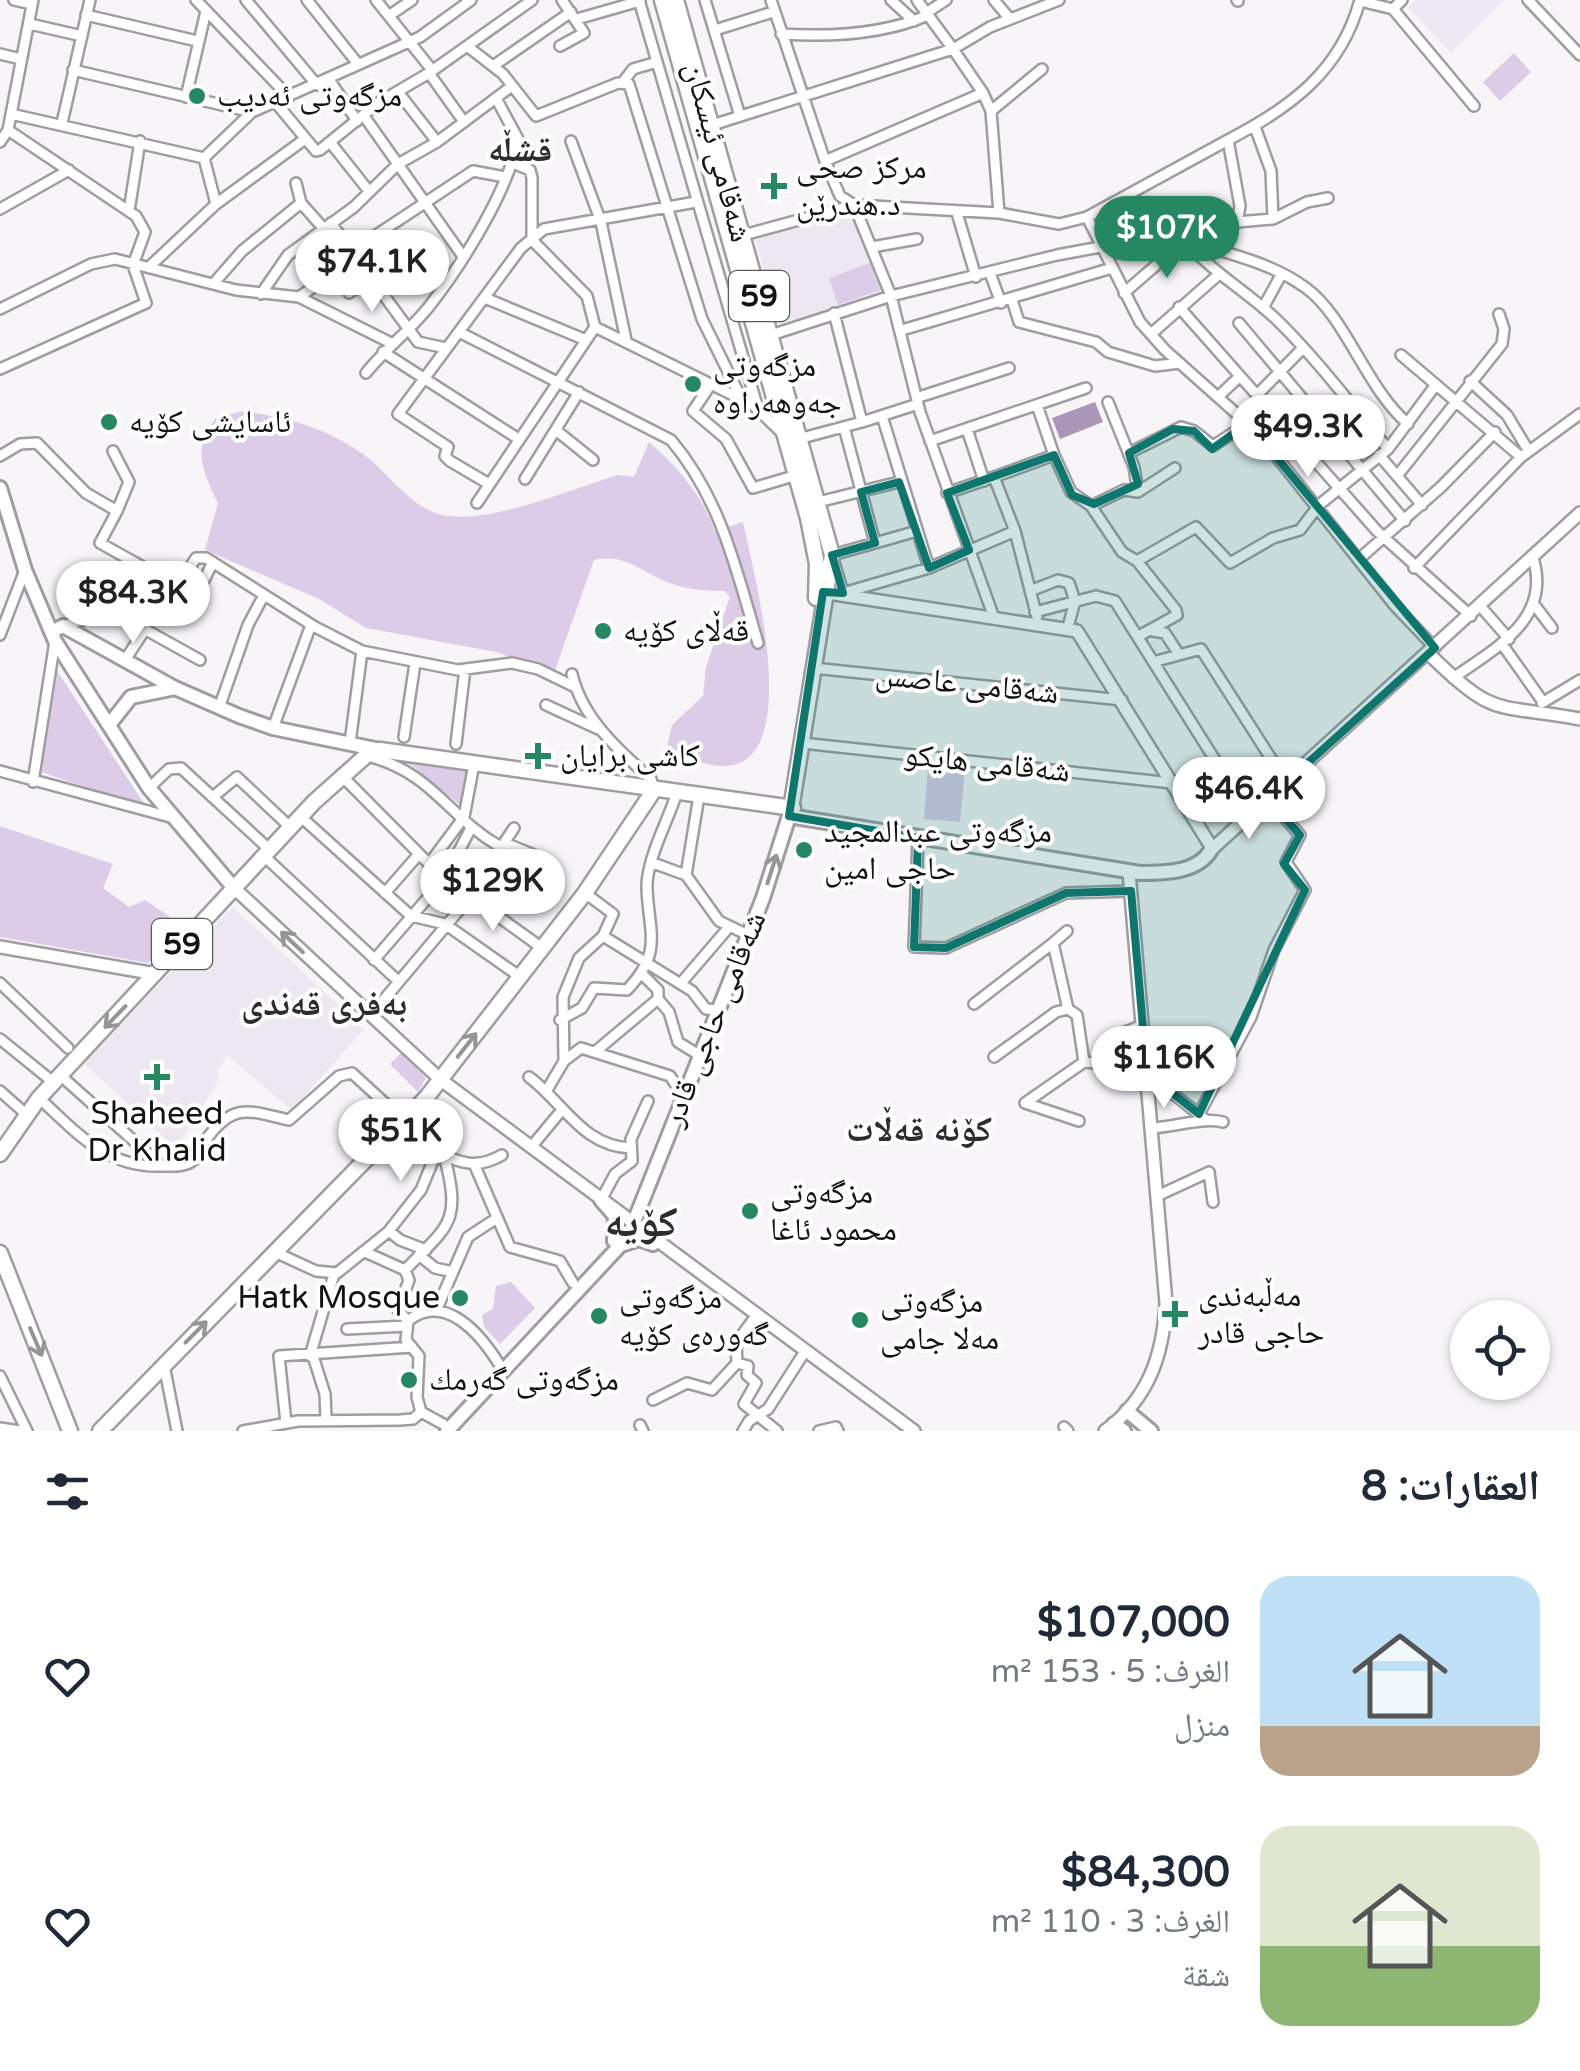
<!DOCTYPE html>
<html lang="ar">
<meta charset="utf-8">
<style>
:root{--surface:#fff;--page:#f6f6f7;--text:#1f2937;--muted:#747a83;--accent:#258862}
body{margin:0;font-family:"Varela Round","Noto Naskh Arabic",sans-serif;background:var(--page);color:var(--text);direction:rtl;height:100vh;display:flex;flex-direction:column;font-size:38px;white-space:nowrap}
*{box-sizing:border-box;margin:0}
p{font-size:32px;color:var(--muted)}
.icon{flex:none;width:55px;height:55px;fill:none;stroke:currentColor;stroke-width:2;stroke-linecap:round;stroke-linejoin:round}
.map{position:relative;height:1431px;overflow:hidden;direction:ltr}
.details{display:flex;flex-direction:column;background:var(--surface);flex:1}
.details>*{flex:none}
.tools{position:absolute;left:1450px;top:1300px;display:grid;gap:20px}
.tools a{display:grid;place-items:center;width:100px;height:100px;border-radius:50%;background:var(--surface);box-shadow:0 2px 8px #0004;font-size:50px}
.price{position:absolute;translate:-50% -85px;padding:0 22px;border-radius:35px;background:#fff;color:#222;font-size:32px;line-height:65px;filter:drop-shadow(0 2px 5px #0008)}
.price::after{content:'';position:absolute;left:50%;top:60px;width:30px;height:22px;margin-left:-15px;background:inherit;clip-path:polygon(0 0,100% 0,50% 100%)}
.price.current{background:var(--accent);color:#fff}
ul{padding:0;list-style:none}
li{display:flex;align-items:center;gap:30px;height:250px;padding:0 40px}
li span{display:grid;place-items:center;flex:none;width:280px;height:200px;border-radius:30px;color:#555}
li>.icon{margin-inline-start:auto}
span .icon{width:120px;height:120px;fill:#fffc;stroke-width:1}
li b{font-size:42px}
h2{display:flex;justify-content:space-between;align-items:center;height:120px;padding:0 40px;font-size:42px}
.map>svg:first-child{display:block}
.built{fill:#ede7f1}
.green{fill:#ddcce7}
.water{fill:#ab96b8}
.lines{fill:none;stroke-linecap:round;stroke-linejoin:round}
.minor-casing{stroke:#9f9da0;stroke-width:14}
.tertiary-casing{stroke:#9f9da0;stroke-width:16}
.secondary-casing{stroke:#9f9da0;stroke-width:18}
.primary-casing{stroke:#9f9da0;stroke-width:19}
.minor{stroke:#fff;stroke-width:9}
.tertiary{stroke:#fff;stroke-width:11}
.secondary{stroke:#fff;stroke-width:12}
.primary{stroke:#fff;stroke-width:14}
.oneway{stroke:#959595}
.marked{fill:#0f766e;fill-opacity:0.2;stroke:#0f766e;stroke-width:8;stroke-linejoin:round}
.poi-dot{fill:#258862;stroke:#fff;stroke-width:4}
.labels{text-anchor:middle;dominant-baseline:central;stroke-width:8;stroke-linejoin:round;paint-order:stroke}
.shield{fill:#fff;stroke:#5a5a5a;stroke-width:2.5}
.shield-label{font-size:30px;font-weight:bold;fill:#141314}
.poi-label{font-size:32px;fill:#141314;stroke:#fff;text-anchor:start}
.street-label{font-size:32px;fill:#141314;stroke:#fff}
.neighbourhood-label{font-size:35px;font-weight:bold;fill:#2d2c2e;stroke:#fff}
.district-label{font-size:42px;font-weight:bold;fill:#2d2c2e;stroke:#fff}
</style>
<div class="map">
<svg width="1580" height="1431" viewBox="0 0 1580 1431">
<rect width="100%" height="100%" fill="#f7f5f8"/>
<path class="built" d="M1416 0H1503L1451 53 1408 7Z
M852 210 886 292 779 324 755 239Z
M233 907 364 1029 292 1110 227 1055 217 1071 219 1079 176 1149 84 1063Z"/>
<path class="green" d="M1514 53 1531 72 1500 101 1483 82Z
M870 263 880 290 838 305 829 278Z
M243 411C289 418 324 427 363 454 391 474 411 511 448 516 496 522 571 489 618 475L634 477 649 442C679 469 701 493 715 531L743 522C753 571 815 795 703 763 691 760 678 752 667 747L672 725 703 696 706 667 730 597 725 591C703 591 682 589 662 580 636 568 624 554 594 560L554 673 496 652 366 628 319 599 205 550 218 503C203 472 191 448 216 418Z
M52 663 147 808 41 772Z
M381 756 469 766 460 805 413 766Z
M928 766 965 770 960 822 924 819Z
M0 826 113 864 103 888 129 907 145 900 183 926 148 963 0 937Z
M402 1052 426 1078 418 1092 390 1064Z
M511 1282 535 1308 500 1344 484 1327 482 1315 493 1309 496 1286Z"/>
<path class="water" d="M1095 402 1103 422 1060 439 1052 418Z"/>
<g class="lines">
<g class="minor-casing">
<path id="minor" d="M14 0 32 4
M196 0 289 97
M246 0 317 85
M307 0 358 64
M376 0 432 70
M639 0 756 402 753 405
M705 0 740 116
M771 0 825 161 840 196 854 205 891 296 920 412 993 615
M891 0 914 21
M917 0 953 49 990 27 1059 0
M994 0 1010 19
M1237 0 1238 1
M1402 0 1393 9 1474 106
M1528 0 1580 55
M1360 1 1393 9
M926 13 946 0
M86 15 197 41
M390 15 412 0
M577 19 640 1
M30 24 82 36
M715 30 773 12
M781 34C829 37 883 35 928 15
M467 46 503 74 536 116 618 83 629 84 702 319 744 404
M560 46 584 33 562 0
M0 54 21 59
M493 66 571 12
M73 70 252 112 420 37 471 0
M429 73 464 122
M328 78 357 121
M623 82 633 69 657 62
M398 92 437 142
M983 93 991 111 999 213
M186 97 206 11
M276 103 316 151 320 150 378 103 429 73 532 0
M991 111 1042 69
M11 114 204 158 216 204
M364 116 462 255
M62 123 90 0
M709 126 953 49 983 93 825 161
M1255 127 1271 171 1273 219
M571 141 601 222 626 340
M0 142 8 130 33 0
M330 142 368 190
M204 158 252 112
M296 183 301 203 324 229
M0 209 69 170
M129 211 140 141
M957 213 976 277
M1087 217 1140 322 1165 350 1257 432 1395 606 1435 648
M1237 222 1273 219 1307 202 1328 198
M331 223 418 342 446 348
M740 236 854 205 999 213 1059 224 1087 217 1228 140
M1187 243C1215 274 1246 291 1276 319 1316 358 1352 406 1388 449
M872 247 917 239
M352 251 473 171 505 177
M149 267 216 204 305 139
M990 273 1001 303
M214 283 242 251 301 203
M349 293 421 243
M1124 293 1185 240C1225 253 1271 262 1306 288 1346 317 1366 388 1408 424
M261 294 288 255 354 207 398 164 437 142 512 86
M299 297 357 257
M485 298 586 340
M1012 300 1019 322 1096 342 1108 352 1155 366 1180 363
M1179 307 1377 531 1471 616
M1263 308 1281 275
M0 309 91 264 115 259 236 290 299 297 391 343
M834 313 862 422 918 404
M1239 323 1405 521
M595 327 753 405 781 432
M902 330 1112 268
M459 332 671 440C721 499 736 569 758 643
M1151 334 1217 276
M771 335 891 296 1057 255 1237 222 1240 206 1228 140C1290 108 1341 71 1360 0
M383 352 517 438
M1401 355 1521 457
M0 369 146 303 133 265 145 232 136 216 8 130
M366 373C386 348 412 329 431 304 463 263 509 189 518 139L497 100
M1470 381 1507 415 1528 450
M709 387 693 411 726 439 753 488 797 475
M1258 394 1302 349
M1219 396 1240 376
M919 397 1009 368
M1108 402 1134 467 1138 492
M1037 405 1054 455
M844 427 875 543 832 555 843 593 929 568 882 416
M967 429 984 481
M557 431 593 460
M802 438 862 422
M930 441 1086 388
M1129 453 1181 427 1194 431 1213 446 1248 423
M1379 455 1422 505
M0 456 20 444 37 443 86 493 117 511 129 482 113 451
M1279 459 1302 442
M1397 476 1502 344 1504 329 1499 314
M994 477 1054 455 1071 492 1091 506 1122 552 1137 561 1176 610 1177 615 1139 636
M525 479 579 392
M489 484 450 461 445 456 448 447 398 414 521 248 544 229 696 202
M947 493 994 477 1015 531
M818 502 899 482
M477 503 595 327 587 296 532 240V178L530 170 513 163
M1091 506 1124 490 1138 492 1175 468
M117 511 100 543 168 581 179 584 196 558H206L315 627 362 651 458 670 512 663 538 669 575 687
M875 543 917 531
M1359 559 1441 487 1495 432
M1137 561 1196 527 1230 563 1273 538 1300 530 1319 505 1388 449 1435 386
M929 568 1015 531 1037 617
M1414 568 1521 457 1580 414
M1030 591 1058 580 1069 583 1075 601 1068 627
M1533 603 1552 628
M191 606 213 562
M1481 607 1509 639
M1035 612 1096 596 1115 601 1249 814
M63 626 112 611 200 660
M1153 631 1165 633 1178 653
M0 635 25 570
M1502 644 1543 702
M125 660 144 631
M1153 662 1201 649 1286 782
M813 668 1122 700
M572 674C582 718 619 751 651 779L654 790
M1453 678C1496 648 1552 619 1533 558
M1542 703 1580 680
M546 705 598 729
M219 708 248 625 264 595
M273 728 311 625
M404 737 415 663
M350 743 362 651
M802 743 1172 783
M456 744 465 669
M368 756C433 773 447 816 499 846
M0 771 174 818
M341 775 444 879
M33 782 55 641
M149 788 169 769 181 768 270 850
M214 796 237 777 290 827
M300 816 411 916 445 924 519 976
M918 837 914 947 946 948 1066 893 1131 891
M505 843 546 860
M264 856 397 980
M653 863 686 875 719 921 748 935
M429 864 464 817 474 764
M686 875 698 802
M385 893 419 854
M585 893 613 914 603 936 692 991 706 1009 720 1010
M470 896 542 948
M1053 943 1067 931
M374 960 444 879 470 830
M0 983 68 1048
M681 983 729 927
M658 999 669 1012 678 1042 699 1055
M974 1004 1053 943 1068 1009
M371 1015 460 909 514 828
M560 1020 582 1008 594 988 627 990C663 952 649 934 647 889 646 861 666 825 675 798
M0 1039 53 1082
M596 1051 658 999V990L642 974
M994 1057 1056 1012 1068 1009 1077 1015 1084 1062
M564 1061 581 1048 670 1076 682 1094
M1147 1073 1206 1120
M60 1075 162 1166
M529 1077C563 1102 583 1147 631 1148
M547 1090 564 1061 563 997 579 958 603 936
M0 1091 26 1114
M39 1098C76 1132 106 1168 161 1166 170 1166 183 1167 191 1162 200 1157 202 1145 208 1137 235 1101 252 1112 289 1120L339 1076 352 1073 437 1151C460 1164 478 1169 502 1155
M1199 1114 1251 1017 1274 950 1305 890 1286 862 1300 835 1268 799
M1079 1121 1025 1103 1084 1062 1095 1063 1120 1034 1143 1025
M1151 1128C1175 1127 1201 1117 1223 1122
M532 1146 561 1111
M475 1166 510 1247 560 1261 573 1283
M1157 1196 1209 1172 1213 1202
M601 1200 615 1174 632 1161 631 1139 648 1101
M389 1231 400 1240 426 1250
M365 1252 405 1270
M277 1253 316 1271 337 1273 388 1232 421 1190 437 1151
M419 1255 435 1268 453 1272
M436 1311 468 1237 497 1218
M408 1321 398 1310 409 1280 405 1270C449 1225 462 1223 444 1155
M408 1321C445 1291 481 1335 499 1364
M408 1321 406 1340 419 1356 417 1397 421 1412
M347 1329 407 1326
M310 1356 334 1274
M313 1356 325 1394 326 1419
M737 1363 748 1366 747 1375 756 1383 744 1404 777 1431
M164 1365 177 1431
M0 1376 27 1431
M653 1400 687 1383 712 1390 737 1363 736 1343 753 1320
M421 1412 443 1424
M286 1423 279 1356 412 1347
M640 1425 643 1431
M1064 1427 1068 1431
M0 1428 20 1431
M243 1431 298 1421 400 1420 413 1419 421 1412
M743 1431 749 1421 768 1409 802 1356
M819 1431 836 1427 838 1431"/>
</g>
<g class="tertiary-casing">
<path id="tertiary" d="M821 592 1077 631 1212 848
M1429 654C1496 720 1495 703 1580 719
M1211 850 1580 513
M233 887 441 1080 914 1431
M0 947 156 974
M1105 1431C1149 1398 1163 1355 1166 1303L1129 872"/>
</g>
<g class="secondary-casing">
<path id="secondary" d="M0 488 25 570 55 641 149 788 233 887
M51 632 63 626 175 688 239 716 273 728 380 750
M109 725 131 697 175 688
M601 1200 615 1216 614 1241
M621 1245 639 1239 653 1244
M1127 1411 1151 1431
M1114 1424 1124 1431
M447 1431 628 1237 763 898 789 816 1140 873C1165 873 1197 873 1211 850"/>
</g>
<g class="primary-casing">
<path id="primary" d="M662 0 808 518 817 564 816 598
M676 0 832 555 790 815
M0 1154 39 1098 314 802 369 753 380 750 793 808
M0 1253 70 1431
M100 1431 426 1098 585 893 654 790"/>
</g>
<use href="#minor" class="minor"/>
<use href="#tertiary" class="tertiary"/>
<use href="#secondary" class="secondary"/>
<use href="#primary" class="primary"/>
</g>
<defs><path id="oneway-shaft" d="M-6 0H5M1.5-3L5.5 0L1.5 3" fill="none" stroke-width="1.6" stroke-linecap="round" stroke-linejoin="round" transform="scale(2.5)"/></defs>
<g class="oneway">
<use href="#oneway-shaft" transform="translate(772 869) rotate(-72)"/>
<use href="#oneway-shaft" transform="translate(292 942) rotate(-137)"/>
<use href="#oneway-shaft" transform="translate(115 1017) rotate(134)"/>
<use href="#oneway-shaft" transform="translate(467 1045) rotate(-52)"/>
<use href="#oneway-shaft" transform="translate(196 1332) rotate(-45)"/>
<use href="#oneway-shaft" transform="translate(36 1342) rotate(67)"/>
</g>
<path class="marked" d="M1248 423 1435 648 1268 799 1300 835 1284 864 1305 890 1199 1114 1147 1073 1131 891 1066 893 946 948 914 947 918 838 789 816 823 592 843 593 832 555 875 543 861 492 899 482 929 568 969 550 947 493 1054 455 1072 495 1094 504 1138 484 1129 453 1173 429 1194 431 1212 449Z"/>
<g class="poi-dot">
<circle cx="197" cy="96" r="10"/>
<path d="M769 171h10v10h10v10h-10v10h-10v-10h-10v-10h10z"/>
<circle cx="693" cy="384" r="10"/>
<circle cx="109" cy="422" r="10"/>
<circle cx="603" cy="631" r="10"/>
<path d="M533 741h10v10h10v10h-10v10h-10v-10h-10v-10h10z"/>
<circle cx="804" cy="850" r="10"/>
<path d="M152 1062h10v10h10v10h-10v10h-10v-10h-10v-10h10z"/>
<circle cx="750" cy="1211" r="10"/>
<circle cx="460" cy="1298" r="10"/>
<path d="M1170 1299h10v10h10v10h-10v10h-10v-10h-10v-10h10z"/>
<circle cx="599" cy="1316" r="10"/>
<circle cx="860" cy="1320" r="10"/>
<circle cx="409" cy="1380" r="10"/>
</g>
<g class="labels">
<g class="shield">
<rect x="729" y="271" width="60" height="50" rx="8"/>
<rect x="152" y="919" width="60" height="50" rx="8"/>
</g>
<g class="shield-label">
<text x="759" y="296">59</text>
<text x="182" y="944">59</text>
</g>
<g class="poi-label">
<text x="217" y="96">مزگەوتی ئەدیب</text>
<text x="796" y="168">مرکز صحی<tspan x="796" dy="37">د.هندرێن</tspan></text>
<text x="713" y="366">مزگه‌وتی<tspan x="713" dy="37">جه‌وهه‌راوه</tspan></text>
<text x="129" y="422">ئاسایشی کۆیە</text>
<text x="623" y="631">قەڵای کۆیە</text>
<text x="560" y="756">كاشی برایان</text>
<text x="824" y="832">مزگه‌وتی عبدالمجید<tspan x="824" dy="37">حاجی امین</tspan></text>
<text x="157" y="1114" text-anchor="middle">Shaheed<tspan x="157" dy="37">Dr Khalid</tspan></text>
<text x="770" y="1193">مزگه‌وتی<tspan x="770" dy="37">محمود ئاغا</tspan></text>
<text x="1198" y="1296">مەڵبەندی<tspan x="1198" dy="37">حاجی قادر</tspan></text>
<text x="440" y="1298" text-anchor="end">Hatk Mosque</text>
<text x="619" y="1298">مزگه‌وتی<tspan x="619" dy="37">گه‌وره‌ی كۆیه</tspan></text>
<text x="880" y="1302">مزگه‌وتی<tspan x="880" dy="37">مه‌لا جامی</tspan></text>
<text x="429" y="1380">مزگه‌وتی گه‌رمك</text>
</g>
<g class="street-label">
<text transform="translate(718 152) rotate(75)">شەقامی ئیسکان</text>
<text transform="translate(967 684) rotate(6)">شه‌قامی عاصس</text>
<text transform="translate(987 763) rotate(6)">شه‌قامی هایكو</text>
<text transform="translate(714 1019) rotate(-68)">شەقامی حاجی قادر</text>
</g>
<g class="neighbourhood-label">
<text x="520" y="150">قشڵه‌</text>
<text x="324" y="1004">بەفری قەندی</text>
<text x="919" y="1130">کۆنە قەڵات</text>
</g>
<g class="district-label">
<text x="641" y="1222">کۆیە</text>
</g>
</g>
</svg>
<div class="tools">
<a><svg class="icon" aria-label="locate" viewBox="0 0 24 24"><circle cx="12" cy="12" r="6"/><path d="M12 2v4M12 18v4M2 12h4M18 12h4"/></svg></a>
</div>
<b class="price current" style="left:1167px;top:281px">$107K</b>
<b class="price" style="left:372px;top:315px">$74.1K</b>
<b class="price" style="left:1308px;top:480px">$49.3K</b>
<b class="price" style="left:133px;top:646px">$84.3K</b>
<b class="price" style="left:1249px;top:842px">$46.4K</b>
<b class="price" style="left:493px;top:934px">$129K</b>
<b class="price" style="left:1164px;top:1111px">$116K</b>
<b class="price" style="left:401px;top:1184px">$51K</b>
</div>
<section class="details">
<h2>العقارات: 8<svg class="icon" aria-label="filters" viewBox="0 0 24 24"><path d="M4 7h16M4 17h16"/><circle cx="9" cy="7" r="2"/><circle cx="15" cy="17" r="2"/></svg></h2>
<ul>
<li><span style="background:linear-gradient(#bfe0f5 75%,#b9a48a 0)"><svg class="icon" aria-label="home" viewBox="0 0 24 24"><path d="M3 11l9-7 9 7M6 9v11h12V9"/></svg></span><div><b>$107,000</b><p>الغرف: 5 · 153 m²</p><p>منزل</p></div><svg class="icon" aria-label="heart" viewBox="0 0 24 24"><path d="M12 20l-8-8c-3-5 5-10 8-4 3-6 11-1 8 4z"/></svg></li>
<li><span style="background:linear-gradient(#dfe7d0 60%,#8fb573 0)"><svg class="icon" aria-label="home" viewBox="0 0 24 24"><path d="M3 11l9-7 9 7M6 9v11h12V9"/></svg></span><div><b>$84,300</b><p>الغرف: 3 · 110 m²</p><p>شقة</p></div><svg class="icon" aria-label="heart" viewBox="0 0 24 24"><path d="M12 20l-8-8c-3-5 5-10 8-4 3-6 11-1 8 4z"/></svg></li>
</ul>
</section>
